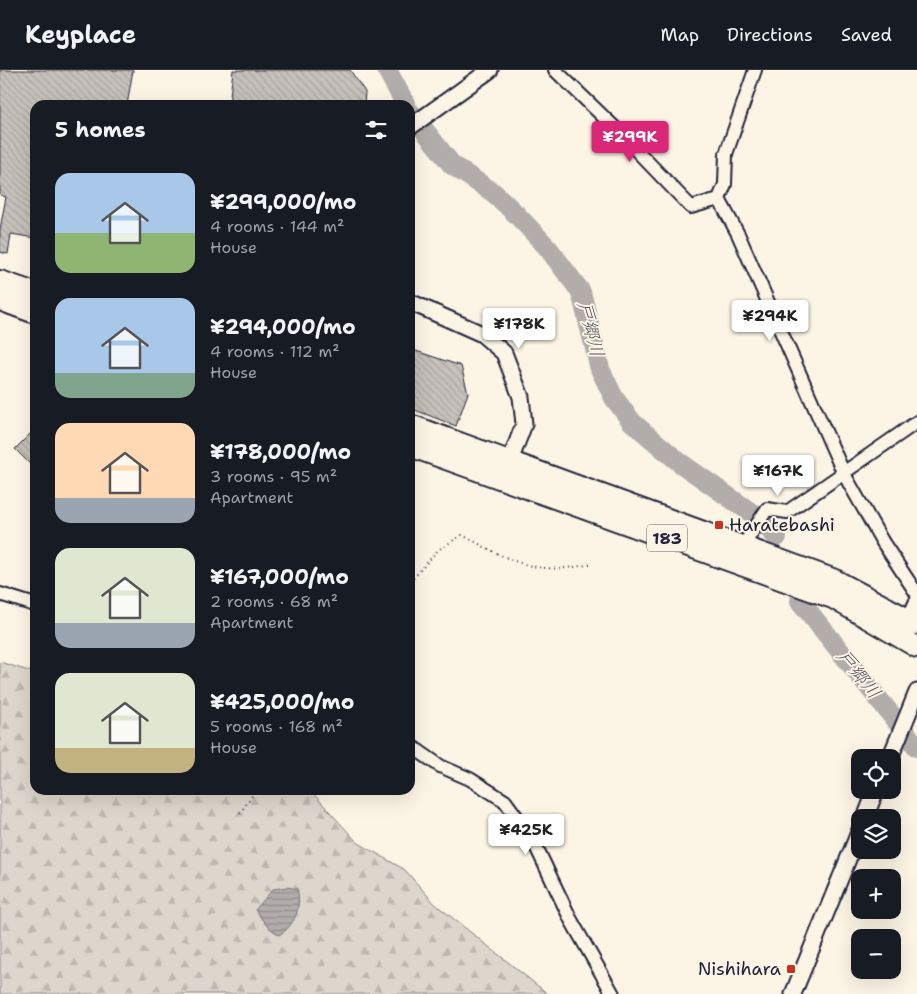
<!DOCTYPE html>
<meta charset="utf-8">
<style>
:root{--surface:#171b24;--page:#20242c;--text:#f1f3f6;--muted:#9ea1a6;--line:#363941;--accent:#db2777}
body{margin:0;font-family:"Shantell Sans","Klee One",sans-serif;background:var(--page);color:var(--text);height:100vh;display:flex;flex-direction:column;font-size:19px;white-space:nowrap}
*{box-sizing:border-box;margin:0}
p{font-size:16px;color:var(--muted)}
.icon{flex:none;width:28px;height:28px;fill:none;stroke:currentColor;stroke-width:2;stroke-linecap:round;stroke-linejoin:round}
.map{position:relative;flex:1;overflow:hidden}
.panel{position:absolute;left:30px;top:30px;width:385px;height:695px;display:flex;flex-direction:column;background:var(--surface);border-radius:15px;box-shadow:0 5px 20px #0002}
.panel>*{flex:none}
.buttons{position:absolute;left:851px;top:679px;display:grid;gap:10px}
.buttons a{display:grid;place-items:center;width:50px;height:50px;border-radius:10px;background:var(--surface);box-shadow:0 5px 20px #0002;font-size:25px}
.price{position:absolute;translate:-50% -42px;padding:0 11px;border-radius:5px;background:#fff;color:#222;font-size:16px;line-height:32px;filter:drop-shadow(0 1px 2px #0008)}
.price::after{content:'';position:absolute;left:50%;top:30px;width:15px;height:11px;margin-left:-8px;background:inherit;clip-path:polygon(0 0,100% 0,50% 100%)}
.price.current{background:var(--accent);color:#fff}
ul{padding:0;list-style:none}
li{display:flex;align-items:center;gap:15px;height:125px;padding:0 25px}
li span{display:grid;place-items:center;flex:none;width:140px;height:100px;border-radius:15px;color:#555}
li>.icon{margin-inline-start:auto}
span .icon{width:60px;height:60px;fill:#fffc;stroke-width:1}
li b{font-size:21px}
h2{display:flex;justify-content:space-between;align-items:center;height:60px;padding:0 25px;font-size:21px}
header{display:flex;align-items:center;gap:30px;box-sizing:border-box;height:70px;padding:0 25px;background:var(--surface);border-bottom:1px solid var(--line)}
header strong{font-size:24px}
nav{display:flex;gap:28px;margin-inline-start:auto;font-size:18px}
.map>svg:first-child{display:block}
.forest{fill:url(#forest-firs);stroke:#7f7c84}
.water{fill:url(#water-rules);stroke:#78757e}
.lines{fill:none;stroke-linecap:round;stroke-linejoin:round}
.river{stroke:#b2adab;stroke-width:20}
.building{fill:url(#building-back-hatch);stroke:#22223b}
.minor-casing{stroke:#22223b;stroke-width:16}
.tertiary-casing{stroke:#22223b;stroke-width:19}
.trunk-casing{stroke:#22223b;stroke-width:24}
.path{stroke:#22223b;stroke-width:2;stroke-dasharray:1 4;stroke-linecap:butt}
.minor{stroke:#fcf5e5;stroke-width:12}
.tertiary{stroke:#fcf5e5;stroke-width:15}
.trunk{stroke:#fcf5e5;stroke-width:20}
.poi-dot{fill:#c8321e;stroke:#fcf5e5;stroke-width:2}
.labels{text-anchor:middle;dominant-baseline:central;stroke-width:4;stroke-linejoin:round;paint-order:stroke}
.shield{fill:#fcf5e5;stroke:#63616e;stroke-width:1}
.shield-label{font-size:16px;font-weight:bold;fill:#22223b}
.poi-label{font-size:18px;fill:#22223b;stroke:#fcf5e5;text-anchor:start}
.water-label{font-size:19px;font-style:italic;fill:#545362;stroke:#fcf5e5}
</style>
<header>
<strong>Keyplace</strong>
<nav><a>Map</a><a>Directions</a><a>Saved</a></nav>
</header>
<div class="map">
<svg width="917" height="924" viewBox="0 0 917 924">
<defs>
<pattern id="forest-firs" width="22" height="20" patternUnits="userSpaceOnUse" patternTransform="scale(1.25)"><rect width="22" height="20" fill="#dcd6cc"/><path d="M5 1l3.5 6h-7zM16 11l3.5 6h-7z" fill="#bcb7b0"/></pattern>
<pattern id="water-rules" width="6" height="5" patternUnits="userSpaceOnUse" patternTransform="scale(1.25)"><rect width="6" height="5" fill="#b2adab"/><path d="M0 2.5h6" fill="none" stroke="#908c8c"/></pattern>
<pattern id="building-back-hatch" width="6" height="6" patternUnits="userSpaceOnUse" patternTransform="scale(1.25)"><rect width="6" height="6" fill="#c6c1bb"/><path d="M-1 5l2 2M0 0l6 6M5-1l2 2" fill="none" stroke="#aaa6a2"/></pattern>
</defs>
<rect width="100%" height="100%" fill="#fcf5e5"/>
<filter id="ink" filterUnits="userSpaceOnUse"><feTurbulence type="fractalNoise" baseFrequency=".02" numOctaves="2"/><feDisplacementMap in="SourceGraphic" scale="10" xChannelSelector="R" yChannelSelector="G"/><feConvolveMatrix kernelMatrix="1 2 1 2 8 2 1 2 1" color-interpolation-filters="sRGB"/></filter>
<g filter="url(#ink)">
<path class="forest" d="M0 592 35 603V720H310L357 772 405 800 435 834 548 924H0Z"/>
<path class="water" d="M287 817 297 819C302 836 295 856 279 865L267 856 255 840 273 819Z"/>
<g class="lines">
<path class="river" d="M387 0 406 35
M410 42 452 95 494 123 517 145 548 178 581 222 600 299 614 328 632 352 679 392 753 444 777 467
M800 531 917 677"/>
</g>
<path class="building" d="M0 0H133L127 35H35V168L11 164 8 184 0 182V159L6 127 0 125Z
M233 0H350L365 22 364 35H229Z
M410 279 461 296 468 323 456 356 410 338Z
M35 359V399L15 379Z"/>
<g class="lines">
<g class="minor-casing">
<path id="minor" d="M555 0 614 57 691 137 719 129
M719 129 738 164 844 404 882 471 917 524
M719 129 725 114 726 84 755 0
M743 476 767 439 787 442 917 352
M0 524 35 535
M908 548 917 529
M410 675 440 696 470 709 505 731 532 768 571 850 613 924"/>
</g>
<g class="tertiary-casing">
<path id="tertiary" d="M410 57 490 0
M410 232 482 264 504 283 521 327 524 354 510 391
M890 688 917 622
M865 748 876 720
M793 924 860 760"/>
</g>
<g class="trunk-casing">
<path id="trunk" d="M0 211 35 223
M0 230 35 243
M410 355 835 510 917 554
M410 376 833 528 917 577"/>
</g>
<path class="path" d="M410 512 438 480 462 465C510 490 534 507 590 494
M240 743 256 720"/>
<use href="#minor" class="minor"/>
<use href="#tertiary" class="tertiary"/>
<use href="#trunk" class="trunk"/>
</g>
</g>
<g class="poi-dot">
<rect x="714" y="450" width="10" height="10" rx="2.5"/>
<rect x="786" y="894" width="10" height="10" rx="2.5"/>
</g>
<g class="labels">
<rect class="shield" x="647" y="454.5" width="40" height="27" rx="4"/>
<g class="shield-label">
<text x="667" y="468">183</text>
</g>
<g class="poi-label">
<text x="729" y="455">Haratebashi</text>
<text x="781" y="899" text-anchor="end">Nishihara</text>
</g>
<g class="water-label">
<text transform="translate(591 259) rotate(76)">戸郷川</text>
<text transform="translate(859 604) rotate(51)">戸郷川</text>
</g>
</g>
</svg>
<div class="buttons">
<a><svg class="icon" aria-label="locate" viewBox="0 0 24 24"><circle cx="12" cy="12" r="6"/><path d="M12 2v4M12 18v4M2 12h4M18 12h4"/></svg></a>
<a><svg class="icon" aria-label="layers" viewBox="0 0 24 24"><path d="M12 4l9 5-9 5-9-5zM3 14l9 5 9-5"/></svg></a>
<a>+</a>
<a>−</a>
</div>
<b class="price current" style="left:630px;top:93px">¥299K</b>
<b class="price" style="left:770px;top:272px">¥294K</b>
<b class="price" style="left:519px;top:280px">¥178K</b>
<b class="price" style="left:778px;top:427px">¥167K</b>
<b class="price" style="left:526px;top:786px">¥425K</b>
<section class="panel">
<h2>5 homes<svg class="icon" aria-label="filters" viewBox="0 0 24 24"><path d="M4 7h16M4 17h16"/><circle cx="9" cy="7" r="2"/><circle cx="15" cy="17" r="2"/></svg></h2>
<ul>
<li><span style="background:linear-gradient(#a9c7e8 60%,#8fb573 0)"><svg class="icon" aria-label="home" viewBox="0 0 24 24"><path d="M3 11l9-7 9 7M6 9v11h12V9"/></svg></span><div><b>¥299,000/mo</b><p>4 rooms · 144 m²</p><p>House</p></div></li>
<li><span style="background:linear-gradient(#a9c7e8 75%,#7fa58c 0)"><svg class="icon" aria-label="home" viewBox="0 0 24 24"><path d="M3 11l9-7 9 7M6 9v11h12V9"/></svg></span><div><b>¥294,000/mo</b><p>4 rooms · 112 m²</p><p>House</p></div></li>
<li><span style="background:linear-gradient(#ffd9b3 75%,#9aa5b1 0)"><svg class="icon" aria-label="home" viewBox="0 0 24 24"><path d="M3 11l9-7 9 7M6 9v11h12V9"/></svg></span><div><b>¥178,000/mo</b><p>3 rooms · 95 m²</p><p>Apartment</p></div></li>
<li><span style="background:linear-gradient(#dfe7d0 75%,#9aa5b1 0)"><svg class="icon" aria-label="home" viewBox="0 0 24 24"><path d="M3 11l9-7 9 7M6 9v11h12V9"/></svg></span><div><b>¥167,000/mo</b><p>2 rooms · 68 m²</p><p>Apartment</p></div></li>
<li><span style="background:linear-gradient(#dfe7d0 75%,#c2b280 0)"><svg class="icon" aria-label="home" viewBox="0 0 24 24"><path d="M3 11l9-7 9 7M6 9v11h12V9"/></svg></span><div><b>¥425,000/mo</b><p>5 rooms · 168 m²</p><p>House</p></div></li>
</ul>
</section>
</div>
